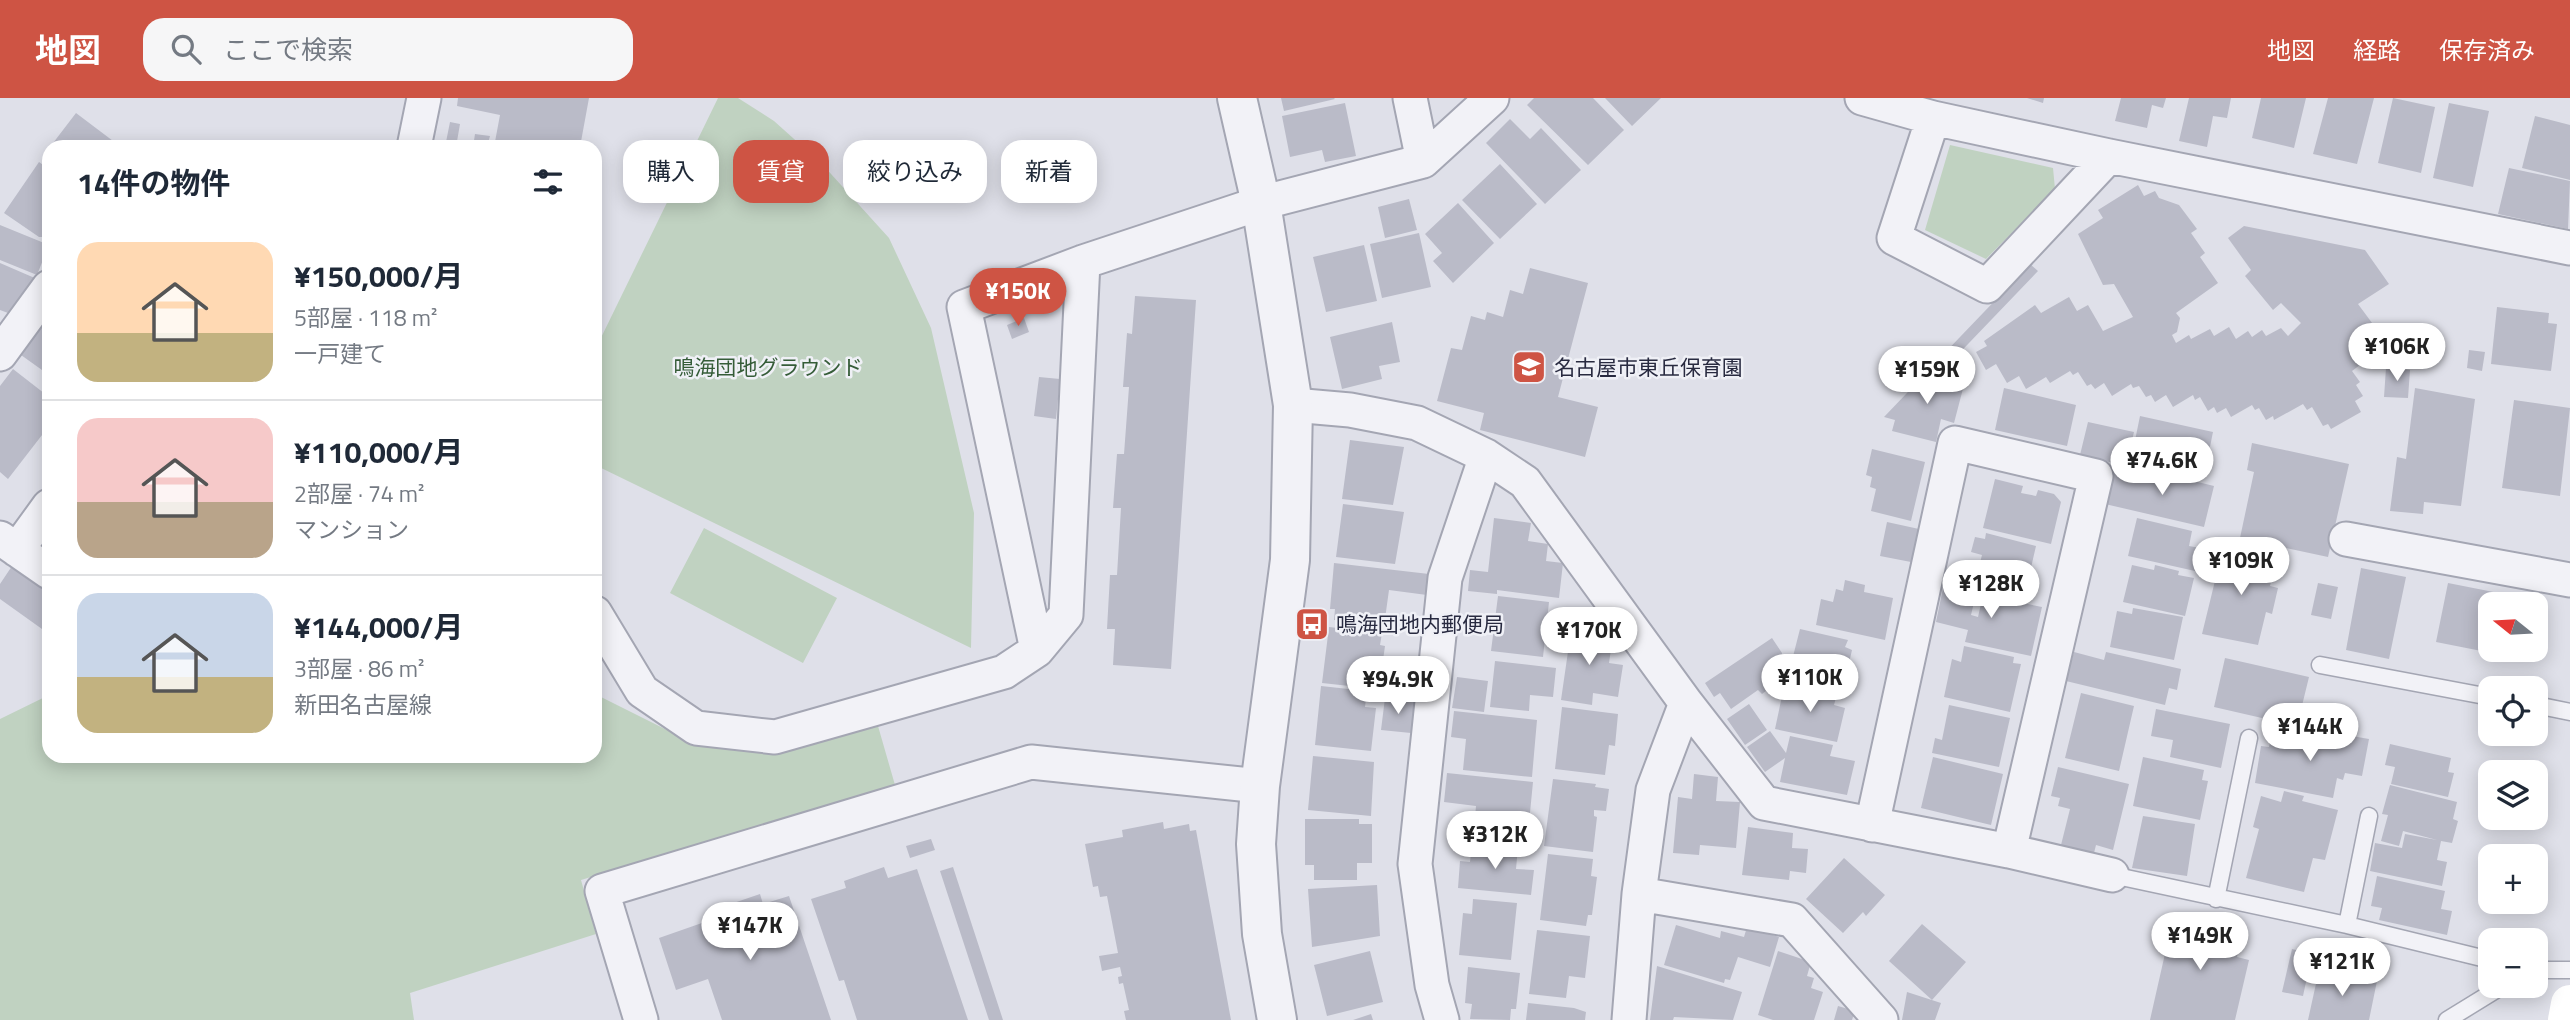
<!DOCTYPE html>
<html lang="ja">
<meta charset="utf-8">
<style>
:root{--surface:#fff;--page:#f6f6f7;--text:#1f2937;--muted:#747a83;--line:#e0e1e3;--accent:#ce5444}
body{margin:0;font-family:"Titillium Web","Noto Sans JP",sans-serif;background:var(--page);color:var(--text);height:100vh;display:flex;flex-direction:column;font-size:26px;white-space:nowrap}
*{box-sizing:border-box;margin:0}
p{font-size:23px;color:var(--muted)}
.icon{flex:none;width:38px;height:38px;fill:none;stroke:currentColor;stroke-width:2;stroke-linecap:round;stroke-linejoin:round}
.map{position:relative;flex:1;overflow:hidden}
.side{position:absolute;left:42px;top:42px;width:560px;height:623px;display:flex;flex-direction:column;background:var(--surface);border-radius:21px;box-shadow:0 4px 18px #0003}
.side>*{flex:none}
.banner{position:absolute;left:623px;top:42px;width:665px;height:63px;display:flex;gap:14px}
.needle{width:46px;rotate:288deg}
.fabs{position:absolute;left:2478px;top:494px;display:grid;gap:14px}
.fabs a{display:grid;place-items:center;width:70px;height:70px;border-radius:14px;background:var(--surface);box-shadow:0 4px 18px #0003;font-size:35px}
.price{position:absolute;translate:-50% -60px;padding:0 16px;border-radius:24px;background:#fff;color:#222;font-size:23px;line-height:46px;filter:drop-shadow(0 2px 4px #0008)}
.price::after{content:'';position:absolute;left:50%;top:42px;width:21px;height:16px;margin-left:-10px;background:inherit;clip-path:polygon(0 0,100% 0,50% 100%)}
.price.selected{background:var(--accent);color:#fff}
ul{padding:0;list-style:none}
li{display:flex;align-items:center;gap:21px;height:175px;padding:0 35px}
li+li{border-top:2px solid var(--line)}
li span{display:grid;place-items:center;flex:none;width:196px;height:140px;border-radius:21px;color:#555}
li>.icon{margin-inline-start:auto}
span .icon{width:84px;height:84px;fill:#fffc;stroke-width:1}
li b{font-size:30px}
h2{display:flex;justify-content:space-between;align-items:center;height:84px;padding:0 35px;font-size:30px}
.chip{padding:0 24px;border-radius:21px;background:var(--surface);box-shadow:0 4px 18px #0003;font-size:24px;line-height:63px}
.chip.selected{background:var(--accent);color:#fff}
header{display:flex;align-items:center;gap:42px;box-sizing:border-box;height:98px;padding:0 35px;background:var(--accent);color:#fff}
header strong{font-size:33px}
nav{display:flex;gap:38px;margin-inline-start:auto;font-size:24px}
.search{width:490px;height:63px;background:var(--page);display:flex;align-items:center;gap:18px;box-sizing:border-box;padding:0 24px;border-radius:21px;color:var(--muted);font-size:26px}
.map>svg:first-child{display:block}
.green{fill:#c0d2c1}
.building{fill:#babbc8}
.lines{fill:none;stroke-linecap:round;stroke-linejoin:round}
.service-casing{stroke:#a4a6b3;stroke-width:19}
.minor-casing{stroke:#a4a6b3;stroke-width:37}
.tertiary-casing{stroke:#a4a6b3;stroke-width:42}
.service{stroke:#f2f2f7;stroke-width:16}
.minor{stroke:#f2f2f7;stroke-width:33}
.tertiary{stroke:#f2f2f7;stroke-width:38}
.secondary{stroke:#fff;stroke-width:38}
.labels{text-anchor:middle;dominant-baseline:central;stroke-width:5;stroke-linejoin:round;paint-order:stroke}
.park-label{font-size:21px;fill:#355c38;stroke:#eff0f6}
.poi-label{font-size:21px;fill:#282a40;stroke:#eff0f6;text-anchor:start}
</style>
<header>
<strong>地図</strong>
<div class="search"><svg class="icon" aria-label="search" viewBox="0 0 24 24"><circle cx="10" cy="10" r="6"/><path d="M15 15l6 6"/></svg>ここで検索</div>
<nav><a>地図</a><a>経路</a><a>保存済み</a></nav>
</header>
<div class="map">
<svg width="2570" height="922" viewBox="0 0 2570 922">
<rect width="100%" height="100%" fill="#dfe0e9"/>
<path class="green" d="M718 0H738L774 23 822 66 889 140 931 230 974 415 971 550 595 367V252Z
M1950 47 2053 70 2055 91 1986 161 1925 132Z
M704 430 837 500 803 565 670 495Z
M595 596 677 637 768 652 878 628 895 687 581 782 596 836 410 895 414 922H0V621L49 597V658H595Z"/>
<path class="building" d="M458 0H589L580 49H494L500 17 457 8Z
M1281 0H1334L1335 1 1284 13Z
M1534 0H1593L1624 32 1588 67 1527 7Z
M1605 0H1661L1632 28Z
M2027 0H2044L2043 5Z
M2121 0H2166L2163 10 2152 7 2147 30 2115 23Z
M2189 0H2231L2227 20 2213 18 2207 49 2179 43Z
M2261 0H2306L2294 50 2252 40Z
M2328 0H2374L2357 66 2313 56Z
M2393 0 2435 9 2421 75 2378 65Z
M1345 5 1356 58 1325 64 1322 52 1290 59 1282 18Z
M2449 5 2489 13 2473 89 2433 80Z
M76 15 121 49H50Z
M2535 18 2570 27V82L2522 70Z
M1510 21 1530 41 1541 30 1581 72 1545 106 1486 45Z
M450 24 460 26 456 49H445Z
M475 36 490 38 487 49H473Z
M39 64 46 69 49 66V139H39L4 115Z
M1500 66 1537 106 1500 141 1462 102Z
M2509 70 2570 83 2568 131 2498 116Z
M2138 87 2144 98 2155 93 2159 100 2179 107 2197 131 2191 135 2205 155 2200 159 2218 185 2176 215 2180 220 2177 234 2172 237 2176 245 2189 237 2191 241 2210 231 2214 238 2229 229 2236 241 2248 233 2252 239 2262 232 2266 238 2281 230 2288 238 2301 225 2281 205 2273 212 2245 178 2251 172 2228 140 2244 128 2365 152 2389 186 2358 206 2378 233 2371 239 2381 251 2352 273 2360 284 2356 287 2363 298 2355 303 2361 314 2331 331 2328 326 2323 328 2312 309 2307 312 2303 306 2274 322 2273 318 2266 322 2259 310 2255 312 2252 307 2231 319 2226 310 2217 315 2214 309 2208 313 2200 299 2195 302 2193 297 2173 309 2166 297 2155 304 2151 297 2146 299 2139 288 2133 290 2131 286 2112 298 2104 285 2095 291 2091 286 2087 288 2078 274 2073 277 2070 273 2050 285 2046 279 2026 291 2019 278 2007 285 1996 266 1986 272 1976 254 1987 248 1984 243 2035 207 2041 215 2069 199 2077 213 2088 207 2103 233 2133 219 2114 186 2103 187 2078 136 2103 120 2098 112Z
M1409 101 1417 132 1385 140 1378 109Z
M1458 105 1494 145 1453 185 1433 163 1442 155 1425 136Z
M0 127 49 147 37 177 0 162Z
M1419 135 1431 189 1382 200 1370 146Z
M1364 147 1377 203 1326 214 1313 159Z
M0 165 37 181 16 218 0 212Z
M2030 166 2038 173 1945 270 1937 263Z
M1530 170 1588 185 1558 299 1598 309 1585 359 1480 332 1484 315 1437 303 1451 250 1462 252 1471 218 1485 222 1487 214 1503 219 1510 192 1523 196Z
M1135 198 1196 202 1171 571 1113 567 1115 531H1107L1110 477H1117L1121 410H1113L1117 356H1124L1129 289H1123L1127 235 1132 236Z
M2497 209 2549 215 2548 225 2557 226 2551 273 2491 266Z
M49 218V277L21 257Z
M1024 220 1029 234 1012 241 1007 227Z
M1392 224 1400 264 1379 268 1382 281 1342 291 1330 239Z
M2469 252 2485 254 2482 273 2467 270Z
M2386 270 2410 272 2408 300 2384 299Z
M13 271 49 299V328L8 381 0 374V288Z
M1928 273 1965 283 1954 325 1941 321 1936 344 1892 333 1895 322 1884 319Z
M1039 279 1060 281 1056 321 1034 318Z
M2004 290 2076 307 2067 348 1995 332Z
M2415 290 2475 301 2461 408 2424 404 2423 416 2390 413 2397 359 2406 361Z
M2514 302 2570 310 2560 398 2502 390Z
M2140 318 2213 334 2204 378 2131 362Z
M2088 324 2134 334 2126 368 2080 357Z
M1350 342 1404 349 1393 407 1342 401Z
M2252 345 2349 366 2328 459 2240 440 2254 374 2247 372Z
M1872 351 1925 364 1911 423 1871 413 1876 391 1870 389 1872 379 1866 377Z
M2149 372 2214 388 2204 429 2105 406 2113 373 2146 381Z
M1995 381 2023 388 2021 395 2036 398 2038 392 2054 396 2061 404 2051 446 1983 430Z
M1343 406 1404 414 1395 466 1336 459Z
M1494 420 1531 425 1528 443 1548 446 1546 463 1563 465 1559 500 1497 492V496L1468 493 1470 472 1488 474Z
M2137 420 2192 433 2189 448 2200 450 2195 473 2128 458Z
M1887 424 1919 431 1911 464 1880 458Z
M1986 435 2036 448 2024 500 1974 488 1982 457 1971 454 1975 439 1985 441Z
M49 438V455L41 449Z
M2223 450 2276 462 2270 488 2278 490 2272 516 2266 514 2258 547 2202 536Z
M1334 465 1429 476 1427 497 1389 492 1384 528 1334 522 1335 511H1330Z
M2132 467 2154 472 2155 467 2179 473 2178 477 2194 480 2185 518 2123 504Z
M12 468 49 494V536L0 501V486Z
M2361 470 2406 479 2389 561 2346 552Z
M1845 482 1865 487 1864 494 1893 500 1885 542 1816 527 1821 501 1833 504 1836 491 1843 493Z
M1944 485 1977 492 1971 517 1978 519 1983 497 2042 509 2031 558 1965 544 1968 532 1936 524Z
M2318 485 2338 489 2331 521 2311 517Z
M2448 485 2534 502 2533 506H2490V551H2524L2522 561 2436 544Z
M1498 498 1549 504 1543 559 1491 553Z
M2133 510 2183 519 2174 562 2110 549 2117 513 2132 516Z
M1572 526 1598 529 1596 542 1612 544 1609 565 1623 567 1618 599 1593 595 1592 607 1561 602Z
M1329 529 1382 535 1380 547 1385 548 1382 569H1378L1377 576 1369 575 1368 590 1322 585Z
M1800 531 1848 542 1845 549 1852 552 1843 591 1788 578Z
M1772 540 1782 555 1779 583 1762 596 1758 592 1731 611 1720 595 1714 599 1705 585Z
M1964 548 2014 559 2013 565 2021 566 2010 614 1944 599 1952 561 1961 564Z
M2074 554 2104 562 2106 554 2181 571 2177 592 2169 590 2165 607 2066 583Z
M2225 560 2309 579 2297 628 2214 609Z
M1495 563 1556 570 1553 599 1530 597 1529 613 1490 609Z
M1457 579 1488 583 1484 614 1452 610Z
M1790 586 1837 596 1834 607 1845 610 1837 644 1775 631 1782 598 1787 600Z
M1321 588 1367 593 1365 609 1376 610 1371 653 1315 647Z
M2081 595 2134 608 2119 673 2065 660Z
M1385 600 1415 603 1411 635 1381 632Z
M1749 606 1767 632 1745 647 1727 621Z
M1949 607 2010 620 1999 669 1932 655 1935 640 1942 642Z
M1562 609 1618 616 1615 648 1609 647 1605 677 1555 671Z
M2156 611 2230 626 2221 670 2170 659 2173 642 2151 638Z
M1454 613 1537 622 1532 679 1463 672 1466 641 1451 639Z
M1770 633 1786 655 1790 638 1833 647 1830 658 1855 663 1847 697 1780 684 1785 660 1765 674 1747 649Z
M2273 633 2345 646 2346 637 2369 641 2362 678 2345 675 2343 682 2337 680 2333 700 2255 685 2261 648 2269 649Z
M2390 646 2451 660 2448 674 2454 675 2448 699 2391 686 2395 669 2385 667Z
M1313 658 1374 664 1371 718 1308 712Z
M1933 659 2003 676 1991 727 1921 710Z
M2143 659 2204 672 2202 682 2208 683 2200 722 2133 708Z
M2058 669 2129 686 2113 752 2096 747 2094 755 2061 747 2070 711 2058 708 2060 700 2051 698Z
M1447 675 1533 684 1528 735 1474 730 1476 708 1444 704Z
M1694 676 1718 679 1716 703 1740 704 1736 750 1700 747 1699 757 1673 755 1678 699 1692 701Z
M1553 681 1596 686 1595 689 1609 691 1606 713 1594 712V718L1597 719 1593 754 1544 748Z
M2390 687 2457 704 2453 721 2458 723 2452 745 2441 743 2437 762 2447 764 2442 788 2370 773 2375 745 2402 750 2405 736 2437 742 2403 733 2399 748 2381 743 2388 717 2382 716Z
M2284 693 2304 698 2302 703 2338 712 2325 762 2313 760 2304 794 2246 780 2259 731 2253 729 2261 698 2281 704Z
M2143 718 2195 726 2187 778 2132 770Z
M1305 721H1359V726H1372V765H1357V782H1314V767H1305Z
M1163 724 1164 731 1189 726 1190 733 1196 732 1231 922H1126L1124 913 1129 912 1123 885 1119 886 1118 879 1122 878 1120 869 1102 873 1099 858 1118 855 1107 798 1100 799 1098 788 1093 789 1085 746 1123 739 1122 732Z
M1748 729 1793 735 1792 750 1808 751 1806 775 1790 773 1789 782 1742 777Z
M931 741 935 752 910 760 906 748Z
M1472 745 1518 749 1516 771 1534 772 1531 797 1458 790 1460 763 1470 764Z
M1548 756 1593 761 1591 778 1597 779 1592 817H1588L1586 828 1540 822Z
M1844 760 1885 797 1866 818 1863 814 1843 835 1806 801Z
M884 769 888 780 917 771 968 922H857L844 882 839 883 811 801 846 790 844 783Z
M953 769 1003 922H989L940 773Z
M2377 778 2445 793 2441 811 2452 813 2447 837 2379 822 2382 810 2371 808Z
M1377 787 1380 838 1312 849 1308 791Z
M760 796 763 806 789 798 831 922H722L708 881 676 892 659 840 719 819 716 811Z
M1473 801 1517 805 1511 862 1459 857 1463 815 1472 816Z
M2174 816 2244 831 2237 859 2249 862 2235 922H2150Z
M1922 826 1966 864 1932 902 1889 863Z
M1676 827 1720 840 1721 833 1744 839 1747 829 1779 839 1770 869 1738 859 1730 882 1725 881 1724 885 1664 867Z
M1537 832 1590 838 1585 880 1569 878 1566 900 1529 896Z
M2292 851 2312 856 2303 898 2282 894Z
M1370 853 1383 904 1327 918 1314 867Z
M1778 853 1811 864 1807 878 1814 880 1811 890 1823 894 1814 922H1773L1758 917Z
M1657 868 1742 894 1733 922 1674 919 1673 922H1650Z
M1468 869 1520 875 1516 911H1511L1510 922 1470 921 1472 906 1465 905Z
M2319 872 2377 883 2369 922H2308Z
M1907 894 1941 905 1935 922H1902Z
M1528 905 1574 910 1586 914 1585 922H1526Z
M1838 908 1855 913 1852 922H1834Z
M1371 916 1373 922H1353Z"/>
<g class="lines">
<g class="service-casing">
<path id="service" d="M2320 567 2490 599
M2536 607 2570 614
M2112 777 2347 827 2490 862
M2216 801 2249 640
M2347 827 2369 718
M2536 872H2570
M2447 922 2504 887"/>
</g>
<g class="minor-casing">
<path id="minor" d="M1410 0 1423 63
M1862 0 1933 20 2109 58 2570 150
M1933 20 1894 140 1987 188 2109 58
M414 49 424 0
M0 256 49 189
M1293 307 1350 312 1417 325 1486 358 1525 384 1686 605 1764 705 2009 753 2112 777
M0 440 49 474
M2346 441 2570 482
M17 452 49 408
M595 515 642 593 696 630 775 639 1004 574 1037 552 1066 517 1083 164
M1037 552 964 209 1083 164 1261 105 1423 63 1492 0
M1872 727 1955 345 2096 378 2009 753
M1639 796 1792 822 1881 922
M641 922 602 793 1031 664 1260 688
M1442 922 1432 887 1415 766 1445 480 1486 358
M1629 922 1639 796 1653 692 1686 605"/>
</g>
<g class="tertiary-casing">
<path id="tertiary" d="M1237 0 1261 105 1293 307 1290 462 1260 688 1256 746 1262 836 1277 922"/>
</g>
<use href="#service" class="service"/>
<use href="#minor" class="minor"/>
<use href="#tertiary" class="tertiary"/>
<path class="secondary" d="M2567 922 2570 906"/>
</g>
<defs>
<g id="school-square" transform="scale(1.75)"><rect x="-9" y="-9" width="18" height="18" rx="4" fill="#ce5444" stroke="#eff0f6"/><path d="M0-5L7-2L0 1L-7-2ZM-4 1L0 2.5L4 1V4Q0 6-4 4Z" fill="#fff"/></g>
<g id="bus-square" transform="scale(1.75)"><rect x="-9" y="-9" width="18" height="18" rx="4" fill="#ce5444" stroke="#eff0f6"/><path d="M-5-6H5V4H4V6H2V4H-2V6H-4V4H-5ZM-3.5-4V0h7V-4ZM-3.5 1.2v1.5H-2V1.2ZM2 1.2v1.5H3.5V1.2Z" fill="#fff"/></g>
</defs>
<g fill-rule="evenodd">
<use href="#school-square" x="1529" y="269"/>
<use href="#bus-square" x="1312" y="526"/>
</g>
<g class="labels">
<g class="park-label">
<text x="768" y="269">鳴海団地グラウンド</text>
</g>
<g class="poi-label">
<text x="1554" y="269">名古屋市東丘保育園</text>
<text x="1336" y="526">鳴海団地内郵便局</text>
</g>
</g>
</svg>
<div class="fabs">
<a><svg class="needle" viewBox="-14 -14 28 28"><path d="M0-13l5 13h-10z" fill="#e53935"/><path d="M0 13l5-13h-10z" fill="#747a83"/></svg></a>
<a><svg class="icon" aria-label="locate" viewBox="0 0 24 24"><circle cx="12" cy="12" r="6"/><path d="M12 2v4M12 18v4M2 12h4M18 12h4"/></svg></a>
<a><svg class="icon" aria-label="layers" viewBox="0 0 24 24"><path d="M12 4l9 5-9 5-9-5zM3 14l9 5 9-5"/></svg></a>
<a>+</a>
<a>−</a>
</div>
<b class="price selected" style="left:1018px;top:230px">¥150K</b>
<b class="price" style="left:2397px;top:285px">¥106K</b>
<b class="price" style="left:1927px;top:308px">¥159K</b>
<b class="price" style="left:2162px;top:399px">¥74.6K</b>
<b class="price" style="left:2241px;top:499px">¥109K</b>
<b class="price" style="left:1991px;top:522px">¥128K</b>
<b class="price" style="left:1589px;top:569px">¥170K</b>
<b class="price" style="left:1810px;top:616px">¥110K</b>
<b class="price" style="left:1398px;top:618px">¥94.9K</b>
<b class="price" style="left:2310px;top:665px">¥144K</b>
<b class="price" style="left:1495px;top:773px">¥312K</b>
<b class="price" style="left:750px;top:864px">¥147K</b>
<b class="price" style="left:2200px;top:874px">¥149K</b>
<b class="price" style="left:2342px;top:900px">¥121K</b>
<div class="banner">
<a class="chip">購入</a>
<a class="chip selected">賃貸</a>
<a class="chip">絞り込み</a>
<a class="chip">新着</a>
</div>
<section class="side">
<h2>14件の物件<svg class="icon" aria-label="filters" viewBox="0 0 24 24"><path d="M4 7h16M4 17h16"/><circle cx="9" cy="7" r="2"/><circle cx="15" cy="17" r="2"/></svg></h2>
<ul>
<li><span style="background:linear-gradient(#ffd9b3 65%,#c2b280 0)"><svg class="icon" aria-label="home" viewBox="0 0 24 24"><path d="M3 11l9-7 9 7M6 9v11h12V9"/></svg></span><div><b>¥150,000/月</b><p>5部屋 · 118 m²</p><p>一戸建て</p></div></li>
<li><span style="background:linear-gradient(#f6c9c9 60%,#b9a48a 0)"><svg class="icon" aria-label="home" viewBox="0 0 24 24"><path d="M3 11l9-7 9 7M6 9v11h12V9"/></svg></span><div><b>¥110,000/月</b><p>2部屋 · 74 m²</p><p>マンション</p></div></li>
<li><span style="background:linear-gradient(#c9d6e8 60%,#c2b280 0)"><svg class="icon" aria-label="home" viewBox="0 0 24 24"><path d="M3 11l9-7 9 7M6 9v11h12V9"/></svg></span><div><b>¥144,000/月</b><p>3部屋 · 86 m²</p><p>新田名古屋線</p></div></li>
</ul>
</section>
</div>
